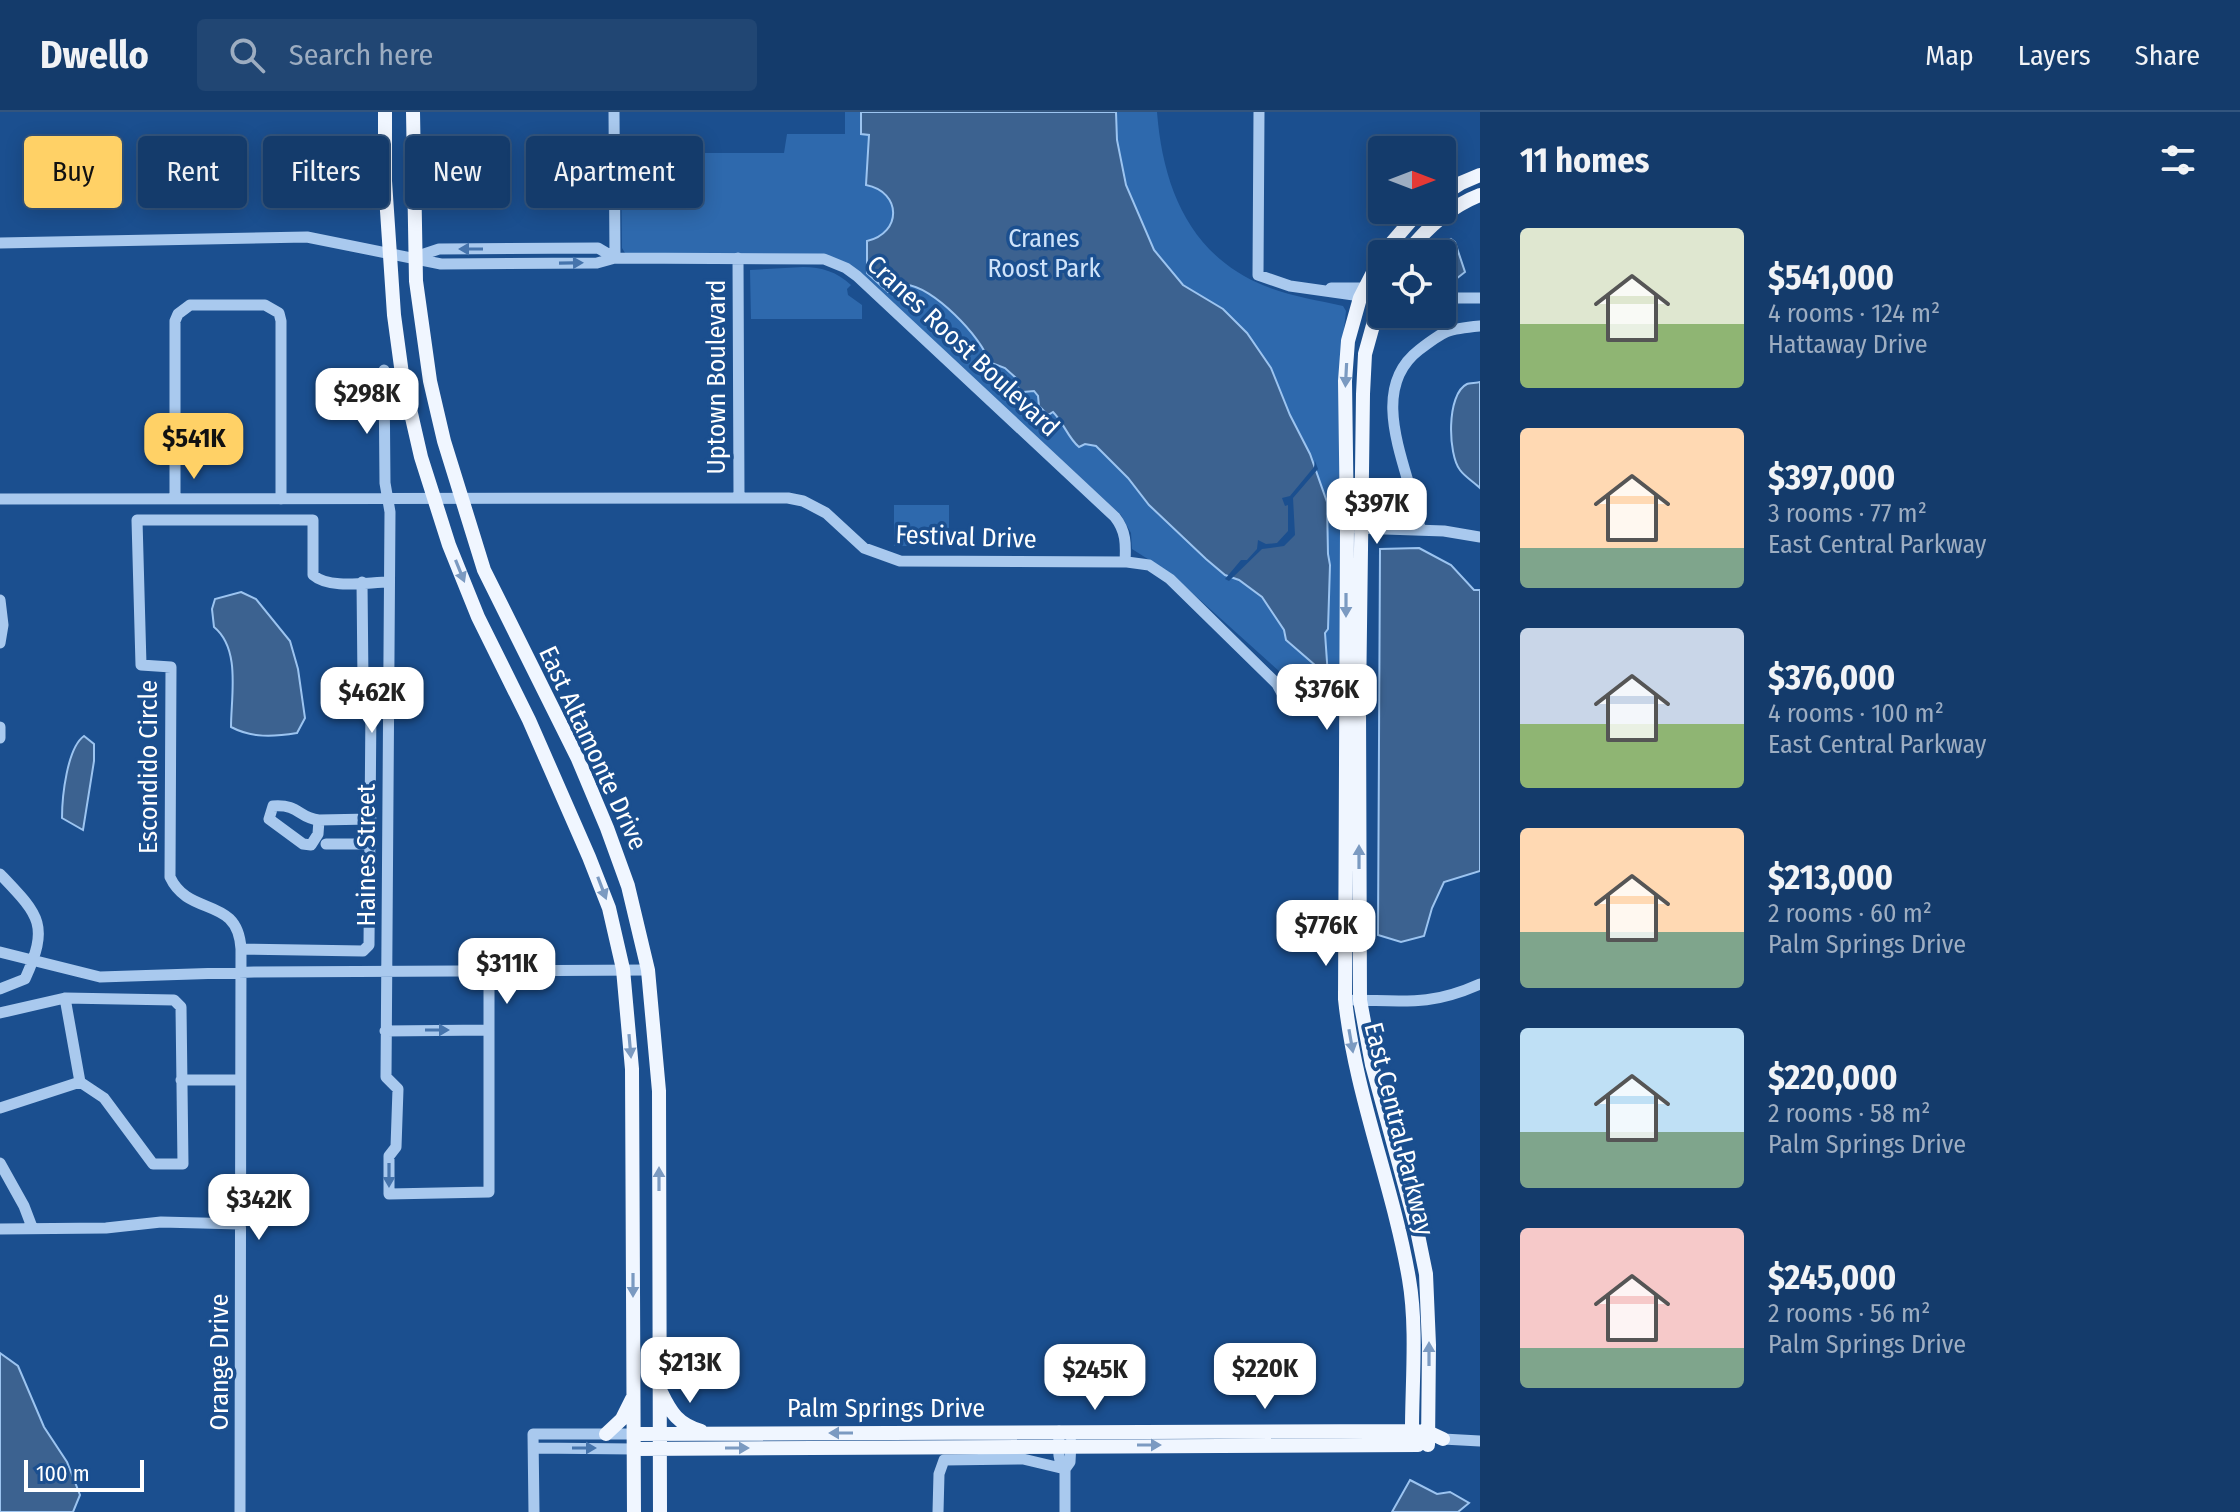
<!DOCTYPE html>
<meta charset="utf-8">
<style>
:root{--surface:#143b6b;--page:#214673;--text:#f1f3f6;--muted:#9dadc1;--line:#33557e;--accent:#ffd166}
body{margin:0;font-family:"Fira Sans Condensed",sans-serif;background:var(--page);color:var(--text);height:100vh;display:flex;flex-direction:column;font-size:30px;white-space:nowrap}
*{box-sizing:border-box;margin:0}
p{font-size:26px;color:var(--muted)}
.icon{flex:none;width:44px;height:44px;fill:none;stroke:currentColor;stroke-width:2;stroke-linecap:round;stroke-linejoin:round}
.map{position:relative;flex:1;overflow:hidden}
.sheet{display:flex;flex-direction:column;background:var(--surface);width:760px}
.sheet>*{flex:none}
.top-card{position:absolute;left:24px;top:24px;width:760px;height:72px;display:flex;gap:16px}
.needle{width:52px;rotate:90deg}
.fabs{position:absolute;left:1368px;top:24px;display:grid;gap:16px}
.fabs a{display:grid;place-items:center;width:88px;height:88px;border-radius:8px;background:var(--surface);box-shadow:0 4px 20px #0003,0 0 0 2px var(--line);font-size:40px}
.scale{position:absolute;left:24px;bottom:20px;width:120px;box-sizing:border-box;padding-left:8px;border:4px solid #fff;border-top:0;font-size:22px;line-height:28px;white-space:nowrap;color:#fff;-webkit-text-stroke:6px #1b4f8f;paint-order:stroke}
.price{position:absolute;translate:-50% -68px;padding:0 18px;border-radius:16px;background:#fff;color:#222;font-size:26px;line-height:52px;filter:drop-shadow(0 2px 4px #0008)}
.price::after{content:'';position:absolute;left:50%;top:48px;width:24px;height:18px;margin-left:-12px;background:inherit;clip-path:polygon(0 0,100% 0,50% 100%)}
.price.on{background:var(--accent);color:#111}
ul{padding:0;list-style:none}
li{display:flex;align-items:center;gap:24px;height:200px;padding:0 40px}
li span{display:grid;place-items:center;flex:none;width:224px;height:160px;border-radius:8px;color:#555}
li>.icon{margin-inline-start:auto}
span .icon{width:96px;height:96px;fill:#fffc;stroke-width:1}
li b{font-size:34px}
h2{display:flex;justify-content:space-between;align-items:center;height:96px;padding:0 40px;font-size:34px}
.chip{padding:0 28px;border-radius:8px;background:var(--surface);box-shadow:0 4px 20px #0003,0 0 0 2px var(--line);font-size:28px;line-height:72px}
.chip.on{background:var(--accent);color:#111}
header{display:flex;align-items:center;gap:48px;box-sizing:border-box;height:112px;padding:0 40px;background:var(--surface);border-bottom:2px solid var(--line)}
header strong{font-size:38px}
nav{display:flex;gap:44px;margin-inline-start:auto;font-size:28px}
.search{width:560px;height:72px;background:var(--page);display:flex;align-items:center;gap:20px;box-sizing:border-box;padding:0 28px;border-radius:8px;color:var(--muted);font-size:30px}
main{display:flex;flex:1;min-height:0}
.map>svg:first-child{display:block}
.green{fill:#2e69ad}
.water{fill:#3c6290;stroke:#9cc4f0;stroke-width:2}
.pier{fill:#1b4f8f}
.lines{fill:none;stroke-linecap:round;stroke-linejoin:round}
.minor{stroke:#a9c9ee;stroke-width:11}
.major{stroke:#f0f6ff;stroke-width:14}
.oneway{fill:#4674ac}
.oneway2{fill:#7b9ac1}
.labels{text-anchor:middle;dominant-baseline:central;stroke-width:7;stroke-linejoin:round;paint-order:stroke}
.park-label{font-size:26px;fill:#cfe3fa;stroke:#1b4f8f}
.street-label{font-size:26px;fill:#fff;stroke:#1b4f8f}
</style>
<header>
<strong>Dwello</strong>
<div class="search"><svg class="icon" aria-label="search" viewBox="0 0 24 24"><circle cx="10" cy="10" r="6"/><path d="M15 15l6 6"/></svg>Search here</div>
<nav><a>Map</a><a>Layers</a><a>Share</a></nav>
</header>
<main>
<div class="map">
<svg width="1480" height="1400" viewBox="0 0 1480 1400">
<rect width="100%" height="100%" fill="#1b4f8f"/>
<path class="green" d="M845 0H1157C1163 76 1190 144 1265 174 1290 184 1317 188 1343 194L1346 199 1341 245 1340 572 1331 579 1299 577 1170 461 1132 437 1131 421 1121 403 847 152 625 141 622 136 621 41H784L787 22H845Z
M803 155C822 155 837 160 851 173L847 177 848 183 862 193V207H751L750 158Z
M894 393H949V434H894Z"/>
<path class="water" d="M861 0H1116L1117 28 1126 73 1154 138 1183 173 1223 197 1247 221 1271 256 1290 303 1310 342 1327 390 1328 442 1330 453 1328 517 1325 521 1328 564 1313 559 1316 554 1286 528 1284 518 1262 485 1239 468 1225 463 1206 447 1149 393 1128 366 1096 334 1085 332 1079 335C1068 326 1064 311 1053 300L1048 303 1039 294 1038 284 1034 279 1023 280 1013 271 1016 266 1005 256 989 250C983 226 931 173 906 173 899 173 893 176 888 180L867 161V129C902 121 902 80 866 73L869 23 861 22Z
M1451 127 1455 130 1465 160 1456 167 1442 166V142H1427Z
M1480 270V376C1474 370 1465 365 1460 358 1448 343 1446 282 1467 272 1469 271 1478 271 1480 270Z
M1419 436 1451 453 1474 478H1480V759L1444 770 1432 796 1424 824 1401 830 1378 823 1380 437Z
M241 480 256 487 290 529 298 557 305 606 297 621C273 625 252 626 231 615 231 584 241 537 214 515L212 497 215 487Z
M84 624 94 632V649L83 718 62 706C62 685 67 636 84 624Z
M0 1241 18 1254 44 1315 67 1350 80 1383 73 1400H0Z
M1410 1368 1437 1382 1450 1380 1469 1391 1458 1400H1392Z"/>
<path class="pier" d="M1315 349 1318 357 1293 386 1295 423 1284 434 1262 437 1229 469 1225 467 1241 448H1247L1257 437 1258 428 1266 432 1277 431 1288 419V393L1285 394 1282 386 1290 384 1314 355Z"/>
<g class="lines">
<path class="minor" d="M614 0 615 146
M1259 0 1258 163 1290 174 1382 187
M0 131 307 125 441 152 597 151 615 146 824 147 846 156 857 164 1115 405C1126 419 1126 432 1125 450
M415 145 439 137 598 136 615 146
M738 146 739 384
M1331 176H1382
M1442 186H1480
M384 258 385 371 390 400 386 965 398 977 396 1035 389 1044V1082L489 1080V859
M0 387 788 386 803 389 826 401 864 436 900 449 1127 450 1149 453 1170 467 1277 572 1283 583 1299 590 1352 592
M175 387V209L178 202 190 193H265L279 201 281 209V387
M1356 416 1444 419 1480 425
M1420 418C1413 363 1363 281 1419 238 1445 218 1447 217 1480 214
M362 470 363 570 371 592 369 833 363 839 241 837C238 783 189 806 170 765L171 555 141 553 137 408H313V463C330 478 368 470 389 470
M0 488 3 513 0 531
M1277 572 1302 581H1355
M0 615V626
M319 708 318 722 311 733 303 732 269 707 273 694C300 692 298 706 319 708L371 707
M326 732H371
M0 762C39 803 50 812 25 867L0 877
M0 840 100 865 254 860 648 858
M1354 888C1406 889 1431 894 1480 872
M0 901 65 886 174 888 181 895 183 1052H153L104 986 80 970 65 886
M385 919 489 918
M181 968H240
M0 996 80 970
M0 1051 24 1094 32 1115
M0 1117 106 1116 161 1110 241 1112
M1059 1319C1059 1332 1056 1348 1065 1357
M1443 1327 1480 1329
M534 1336 634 1337
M240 1400 241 837
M534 1400 533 1322H634
M938 1400 939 1362 944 1348 1023 1347 1065 1357
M1065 1400V1357L1070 1350 1071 1330"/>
<path class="major" d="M385 0V69L394 203 402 262 421 345 449 433 478 505 529 608 589 745 609 796 623 857 632 957 634 1400
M413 0 416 169 430 269 444 329 484 458 578 647 607 716 628 774 648 858 659 979 660 1400
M1442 83 1461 71 1480 63
M1382 142 1420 98
M1406 142C1425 118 1451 94 1480 83
M1382 143 1360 186 1348 229 1345 269 1347 415 1345 887C1355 983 1393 1073 1409 1167 1418 1219 1411 1280 1412 1333
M1382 181 1365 242 1363 282 1359 592 1360 888 1372 953 1417 1118 1426 1162 1429 1233 1428 1333
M661 1280C671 1301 678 1312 701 1319
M606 1322 622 1307 632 1287
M634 1322 1412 1319 1428 1320 1443 1327
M634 1337 1418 1333"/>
</g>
<defs><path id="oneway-solid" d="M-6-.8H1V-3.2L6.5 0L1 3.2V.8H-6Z" transform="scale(2)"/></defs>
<g class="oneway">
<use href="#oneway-solid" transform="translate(471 137) rotate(180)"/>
<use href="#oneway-solid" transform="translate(571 151) rotate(-1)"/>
<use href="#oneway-solid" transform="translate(437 918)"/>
<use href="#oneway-solid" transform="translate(389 1063) rotate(90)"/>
<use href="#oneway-solid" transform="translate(584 1336)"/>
</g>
<g class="oneway2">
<use href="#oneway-solid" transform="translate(1346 263) rotate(93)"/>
<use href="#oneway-solid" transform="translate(460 459) rotate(68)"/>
<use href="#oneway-solid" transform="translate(1346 493) rotate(90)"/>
<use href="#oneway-solid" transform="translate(1359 745) rotate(-90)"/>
<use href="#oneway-solid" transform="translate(602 776) rotate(69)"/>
<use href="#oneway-solid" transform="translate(1351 929) rotate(80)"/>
<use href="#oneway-solid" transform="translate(630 934) rotate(85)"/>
<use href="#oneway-solid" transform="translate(659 1067) rotate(-90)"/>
<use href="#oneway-solid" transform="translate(633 1173) rotate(90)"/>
<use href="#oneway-solid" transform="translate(1429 1242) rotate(-90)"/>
<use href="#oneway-solid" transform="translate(841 1321) rotate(180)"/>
<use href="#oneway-solid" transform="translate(1149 1333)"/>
<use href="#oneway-solid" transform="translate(737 1336)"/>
</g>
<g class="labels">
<g class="park-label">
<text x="1044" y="126">Cranes<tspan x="1044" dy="30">Roost Park</tspan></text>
</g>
<g class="street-label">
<text transform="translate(963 234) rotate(43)">Cranes Roost Boulevard</text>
<text transform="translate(716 265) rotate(-90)">Uptown Boulevard</text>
<text transform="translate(966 425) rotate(2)">Festival Drive</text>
<text transform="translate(593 636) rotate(65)">East Altamonte Drive</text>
<text transform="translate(148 655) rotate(-90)">Escondido Circle</text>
<text transform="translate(366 743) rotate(-90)">Haines Street</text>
<text transform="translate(1399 1017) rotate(76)">East Central Parkway</text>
<text transform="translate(219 1250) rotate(-90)">Orange Drive</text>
<text x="886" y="1296">Palm Springs Drive</text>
</g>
</g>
</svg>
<div class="fabs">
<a><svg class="needle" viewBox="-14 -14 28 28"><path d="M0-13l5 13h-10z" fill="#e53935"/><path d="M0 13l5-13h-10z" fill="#9dadc1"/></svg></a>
<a><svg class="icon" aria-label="locate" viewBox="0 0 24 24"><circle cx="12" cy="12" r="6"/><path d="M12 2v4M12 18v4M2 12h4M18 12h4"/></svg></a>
</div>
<div class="scale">100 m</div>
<b class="price" style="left:367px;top:324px">$298K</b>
<b class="price on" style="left:194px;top:369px">$541K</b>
<b class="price" style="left:1377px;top:434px">$397K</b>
<b class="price" style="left:1327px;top:620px">$376K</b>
<b class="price" style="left:372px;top:623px">$462K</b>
<b class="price" style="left:1326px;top:856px">$776K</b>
<b class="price" style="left:507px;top:894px">$311K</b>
<b class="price" style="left:259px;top:1130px">$342K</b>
<b class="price" style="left:690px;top:1293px">$213K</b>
<b class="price" style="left:1265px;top:1299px">$220K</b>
<b class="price" style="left:1095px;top:1300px">$245K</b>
<div class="top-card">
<a class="chip on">Buy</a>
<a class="chip">Rent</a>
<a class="chip">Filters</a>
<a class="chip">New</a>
<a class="chip">Apartment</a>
</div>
</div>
<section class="sheet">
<h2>11 homes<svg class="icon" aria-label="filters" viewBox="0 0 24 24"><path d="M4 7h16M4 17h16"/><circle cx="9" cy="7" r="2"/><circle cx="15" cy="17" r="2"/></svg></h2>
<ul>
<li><span style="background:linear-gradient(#dfe7d0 60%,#8fb573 0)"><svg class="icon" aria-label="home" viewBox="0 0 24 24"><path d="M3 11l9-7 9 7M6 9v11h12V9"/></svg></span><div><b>$541,000</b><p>4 rooms · 124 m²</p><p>Hattaway Drive</p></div></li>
<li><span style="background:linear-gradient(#ffd9b3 75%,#7fa58c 0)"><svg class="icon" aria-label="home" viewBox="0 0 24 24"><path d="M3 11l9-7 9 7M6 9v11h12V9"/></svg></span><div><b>$397,000</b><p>3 rooms · 77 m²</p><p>East Central Parkway</p></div></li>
<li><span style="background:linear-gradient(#c9d6e8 60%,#8fb573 0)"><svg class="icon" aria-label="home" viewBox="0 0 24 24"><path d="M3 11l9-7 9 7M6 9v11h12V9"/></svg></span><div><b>$376,000</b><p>4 rooms · 100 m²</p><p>East Central Parkway</p></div></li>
<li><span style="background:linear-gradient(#ffd9b3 65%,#7fa58c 0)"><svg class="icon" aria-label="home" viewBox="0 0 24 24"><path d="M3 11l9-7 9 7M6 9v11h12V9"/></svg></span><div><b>$213,000</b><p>2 rooms · 60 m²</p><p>Palm Springs Drive</p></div></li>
<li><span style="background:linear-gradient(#bfe0f5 65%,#7fa58c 0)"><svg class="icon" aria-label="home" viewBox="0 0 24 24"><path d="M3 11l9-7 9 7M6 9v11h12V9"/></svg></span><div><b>$220,000</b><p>2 rooms · 58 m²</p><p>Palm Springs Drive</p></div></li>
<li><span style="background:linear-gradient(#f6c9c9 75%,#7fa58c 0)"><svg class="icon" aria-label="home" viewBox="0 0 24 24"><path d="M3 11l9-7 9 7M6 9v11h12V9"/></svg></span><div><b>$245,000</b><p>2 rooms · 56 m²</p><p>Palm Springs Drive</p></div></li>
</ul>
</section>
</main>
